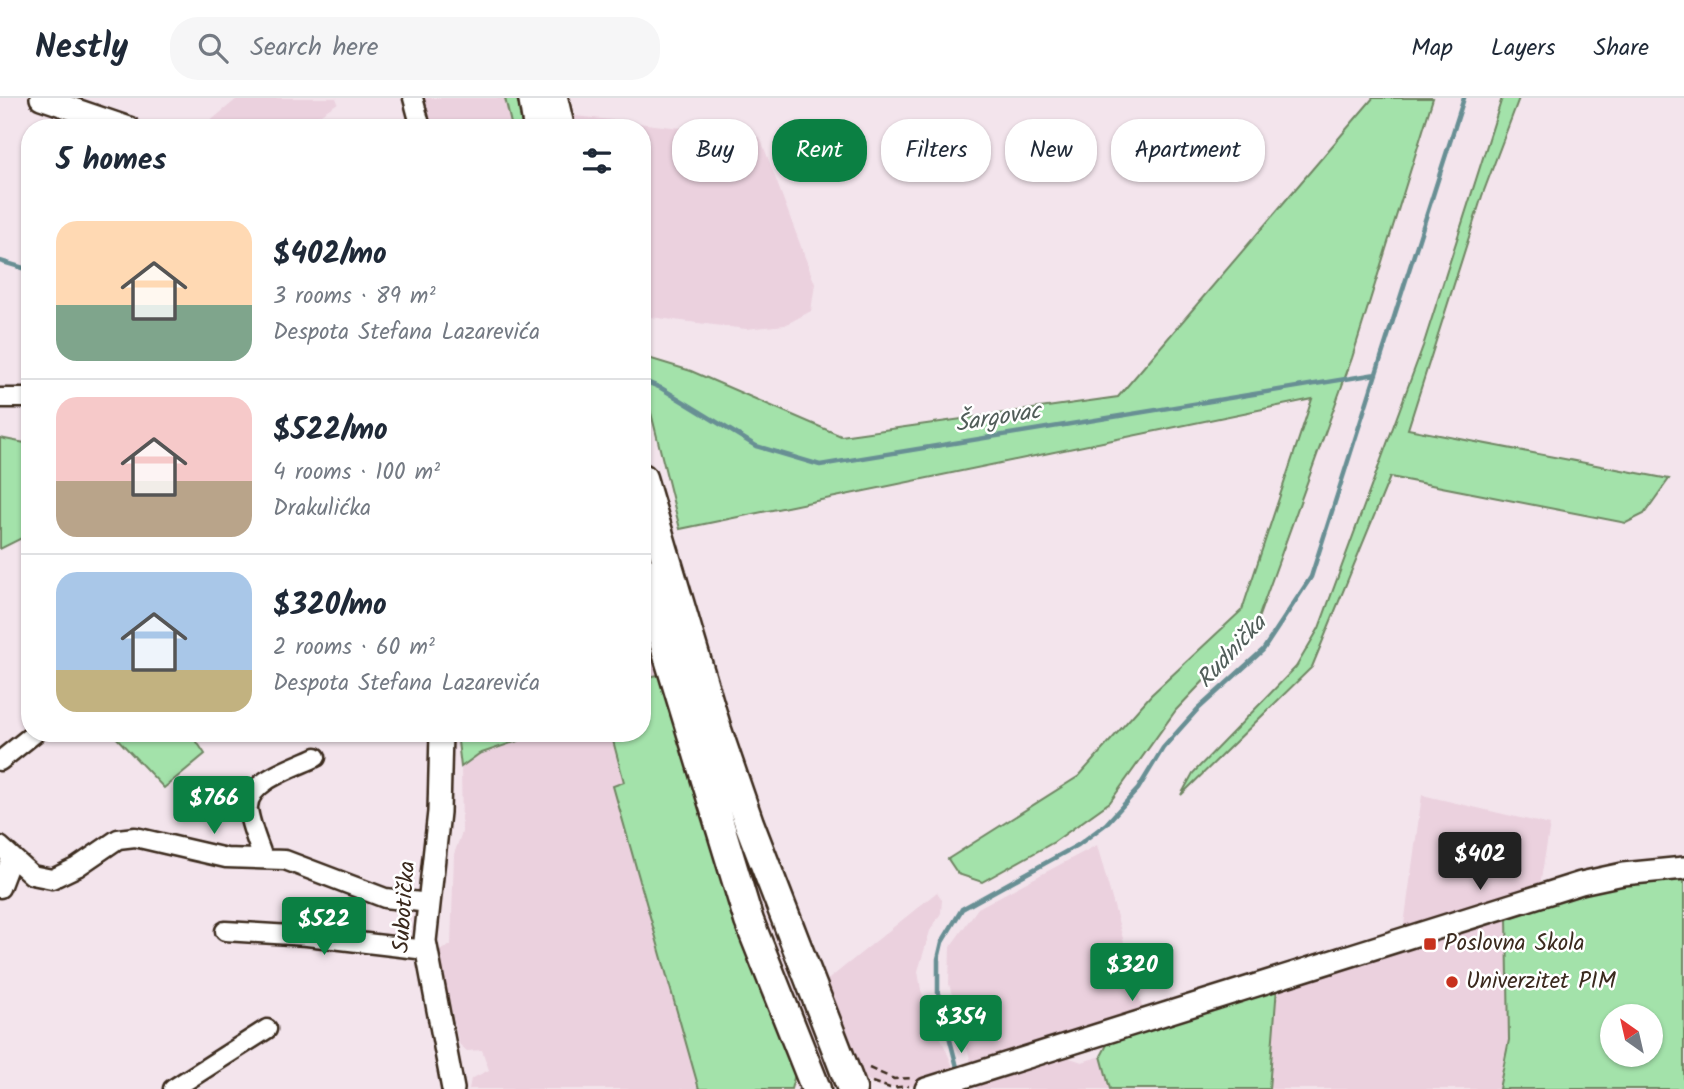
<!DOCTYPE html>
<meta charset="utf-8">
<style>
:root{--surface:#fff;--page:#f6f6f7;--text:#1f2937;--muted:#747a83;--line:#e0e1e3;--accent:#0b8043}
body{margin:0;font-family:Kalam,sans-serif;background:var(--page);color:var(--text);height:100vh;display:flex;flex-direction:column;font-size:26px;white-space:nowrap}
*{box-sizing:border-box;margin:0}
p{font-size:23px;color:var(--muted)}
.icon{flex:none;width:38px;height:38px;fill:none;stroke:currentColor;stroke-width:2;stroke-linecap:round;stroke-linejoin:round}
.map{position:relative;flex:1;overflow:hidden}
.sheet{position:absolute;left:21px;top:21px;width:630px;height:623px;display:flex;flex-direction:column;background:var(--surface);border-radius:28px;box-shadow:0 2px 5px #0004}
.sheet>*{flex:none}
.banner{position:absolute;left:672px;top:21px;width:665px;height:63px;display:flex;gap:14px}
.needle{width:46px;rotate:326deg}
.controls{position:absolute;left:1600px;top:906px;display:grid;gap:14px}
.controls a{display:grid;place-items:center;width:63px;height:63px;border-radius:50%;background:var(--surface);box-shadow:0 2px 5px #0004;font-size:35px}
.price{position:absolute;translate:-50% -60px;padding:0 16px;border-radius:7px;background:var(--accent);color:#fff;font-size:23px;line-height:46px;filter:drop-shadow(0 2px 4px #0008)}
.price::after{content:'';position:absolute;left:50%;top:42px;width:21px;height:16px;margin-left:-10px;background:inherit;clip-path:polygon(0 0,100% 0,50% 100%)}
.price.on{background:#222;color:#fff}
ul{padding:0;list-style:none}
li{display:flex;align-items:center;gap:21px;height:175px;padding:0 35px}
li+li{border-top:2px solid var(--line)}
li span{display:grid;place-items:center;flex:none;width:196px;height:140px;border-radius:21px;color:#555}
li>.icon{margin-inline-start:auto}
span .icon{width:84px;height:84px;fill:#fffc;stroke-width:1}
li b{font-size:30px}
h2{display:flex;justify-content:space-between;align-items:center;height:84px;padding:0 35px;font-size:30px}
.chip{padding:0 24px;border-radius:28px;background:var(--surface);box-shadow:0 2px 5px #0004;font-size:24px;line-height:63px}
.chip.on{background:var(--accent);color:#fff}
header{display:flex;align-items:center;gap:42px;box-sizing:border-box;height:98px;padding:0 35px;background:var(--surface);border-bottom:2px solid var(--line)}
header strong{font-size:33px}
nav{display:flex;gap:38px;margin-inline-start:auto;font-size:24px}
.search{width:490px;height:63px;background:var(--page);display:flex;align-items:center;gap:18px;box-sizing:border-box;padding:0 24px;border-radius:28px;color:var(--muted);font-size:26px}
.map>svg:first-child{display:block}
.built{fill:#ebd1de}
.green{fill:#a3e2aa;stroke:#6f8664;stroke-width:2;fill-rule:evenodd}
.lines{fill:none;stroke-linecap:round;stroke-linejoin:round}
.stream{stroke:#678f94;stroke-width:4.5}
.minor-casing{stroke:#3b2a1e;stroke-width:23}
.tertiary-casing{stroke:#3b2a1e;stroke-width:26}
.primary-casing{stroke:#3b2a1e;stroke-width:33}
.path{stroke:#3b2a1e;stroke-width:2.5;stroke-dasharray:7 5;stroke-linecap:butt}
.minor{stroke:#fff;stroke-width:18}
.tertiary{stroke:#fff;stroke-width:21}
.primary{stroke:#fff;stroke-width:28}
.poi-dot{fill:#c8321e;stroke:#fff;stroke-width:2.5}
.labels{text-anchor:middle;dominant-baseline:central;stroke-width:5;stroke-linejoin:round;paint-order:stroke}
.street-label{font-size:23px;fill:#3b2a1e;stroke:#fff}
.poi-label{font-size:23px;fill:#3b2a1e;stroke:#fff;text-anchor:start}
.water-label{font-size:24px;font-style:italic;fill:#515d59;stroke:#fff}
</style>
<header>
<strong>Nestly</strong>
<div class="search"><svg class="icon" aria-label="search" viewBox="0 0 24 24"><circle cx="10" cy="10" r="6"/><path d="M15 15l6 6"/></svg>Search here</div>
<nav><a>Map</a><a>Layers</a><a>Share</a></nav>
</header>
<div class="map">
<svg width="1684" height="991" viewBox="0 0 1684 991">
<rect width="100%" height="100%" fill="#f3e4ec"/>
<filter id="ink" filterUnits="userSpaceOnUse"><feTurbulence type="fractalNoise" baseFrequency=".0143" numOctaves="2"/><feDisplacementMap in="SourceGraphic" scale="14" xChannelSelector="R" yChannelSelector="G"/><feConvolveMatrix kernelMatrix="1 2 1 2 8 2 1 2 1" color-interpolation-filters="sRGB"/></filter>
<g filter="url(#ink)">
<path class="built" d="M238 0H336L338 5 299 30H202Z
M423 0H505L512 30H430Z
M567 17 760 39 815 186 811 213 785 227 746 231 642 218V30H570Z
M642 490 664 576 642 580Z
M541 635H611L625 684 614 689 699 991H469L471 981 489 972 482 952 467 953 459 946 438 853 451 847 454 756 462 734 461 669 479 656Z
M1422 697 1550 727 1539 793 1403 834Z
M1097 747 1145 920 986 964 984 960 971 964 949 886 950 849 978 810Z
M937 794 942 802 941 815 930 833 918 873 921 892 953 969 944 973V977L909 989H879L864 980 853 966 819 889Z
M1507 819 1509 942 1499 991H1269L1277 889Z
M1061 957 1082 964 1101 958 1110 991H977L975 985Z"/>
<path class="green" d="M505 0H517L525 30H512Z
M1373 0H1433L1352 260 1255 529 1176 612 1110 704 1054 744 982 784 958 776 948 761 1079 678 1151 597 1242 512 1312 301 680 431 642 279V258L691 273 841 338 1118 299Z
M1502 0H1519L1482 98 1408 331 1669 381 1644 416 1626 425 1390 379 1312 569 1181 697 1193 675 1296 569 1319 530 1423 248Z
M0 340 30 346V436L0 451Z
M664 576 796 973 791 991H699L613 688 624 684 611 635H642V580Z
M112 635H191L205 656 164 690Z
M457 635H541L479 656 461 669Z
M1684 777V991H1499L1509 942 1507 819 1633 781ZM1612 919H1650V957H1612Z
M1277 889 1269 991H1110L1101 958 1109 943Z"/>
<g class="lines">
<path class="stream" d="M0 163 30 172
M642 282 661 290 756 348 820 367 1376 276
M958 973 938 895V861L942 844 962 811 1078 747 1106 726 1138 691 1163 650 1197 612 1263 552 1311 479 1464 0"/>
<g class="minor-casing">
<path id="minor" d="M413 0 421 30
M0 300H30
M0 663 35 635
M0 748 32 777 52 781 77 769 118 741 135 739 226 760 285 762 385 800 429 805
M263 760C258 745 250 727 248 711 246 683 296 669 316 659
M0 790 11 761
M225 833 307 838 426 852
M173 991 267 931"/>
</g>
<g class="tertiary-casing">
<path id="tertiary" d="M41 0 129 30
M441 635 439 714 425 843 453 991
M926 991 1581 785 1623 776 1684 770"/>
</g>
<g class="primary-casing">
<path id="primary" d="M533 0 538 30
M553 0 560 30
M642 380 717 632 749 725 852 991
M642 472 749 823 816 991"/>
</g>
<path class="path" d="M869 970 894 981 912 980
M872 984 890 990 909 988"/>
<use href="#minor" class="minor"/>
<use href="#tertiary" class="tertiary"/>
<use href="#primary" class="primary"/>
</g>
</g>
<g class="poi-dot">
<rect x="1423" y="839" width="14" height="14" rx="3.5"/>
<circle cx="1452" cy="884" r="7"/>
</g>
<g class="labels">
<g class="street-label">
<text transform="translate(405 809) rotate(-86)">Subotička</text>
</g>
<g class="poi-label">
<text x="1444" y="846">Poslovna Skola</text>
<text x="1466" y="884">Univerzitet PIM</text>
</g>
<g class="water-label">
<text transform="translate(998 320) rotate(-9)">Šargovac</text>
<text transform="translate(1232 554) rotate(-47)">Rudnička</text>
</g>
</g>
</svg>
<div class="controls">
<a><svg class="needle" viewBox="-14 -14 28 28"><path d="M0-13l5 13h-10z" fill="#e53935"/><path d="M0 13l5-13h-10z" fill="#747a83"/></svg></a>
</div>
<b class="price" style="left:214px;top:738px">$766</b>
<b class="price on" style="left:1480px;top:794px">$402</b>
<b class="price" style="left:324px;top:859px">$522</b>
<b class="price" style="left:1132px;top:905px">$320</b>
<b class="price" style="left:961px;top:957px">$354</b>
<div class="banner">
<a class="chip">Buy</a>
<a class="chip on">Rent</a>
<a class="chip">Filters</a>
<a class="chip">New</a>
<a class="chip">Apartment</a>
</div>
<section class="sheet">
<h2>5 homes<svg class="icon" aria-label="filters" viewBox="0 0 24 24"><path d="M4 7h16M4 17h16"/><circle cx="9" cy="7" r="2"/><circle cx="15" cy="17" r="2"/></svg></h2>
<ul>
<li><span style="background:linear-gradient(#ffd9b3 60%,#7fa58c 0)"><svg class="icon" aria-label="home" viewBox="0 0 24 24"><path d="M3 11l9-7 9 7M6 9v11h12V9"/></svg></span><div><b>$402/mo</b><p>3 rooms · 89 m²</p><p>Despota Stefana Lazarevića</p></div></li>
<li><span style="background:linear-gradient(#f6c9c9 60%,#b9a48a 0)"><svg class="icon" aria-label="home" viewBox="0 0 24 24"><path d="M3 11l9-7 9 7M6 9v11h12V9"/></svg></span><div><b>$522/mo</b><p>4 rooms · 100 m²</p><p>Drakulićka</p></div></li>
<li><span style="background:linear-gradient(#a9c7e8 70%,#c2b280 0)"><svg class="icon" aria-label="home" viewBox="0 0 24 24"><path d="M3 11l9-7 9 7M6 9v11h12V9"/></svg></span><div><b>$320/mo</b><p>2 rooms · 60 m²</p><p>Despota Stefana Lazarevića</p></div></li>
</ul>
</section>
</div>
